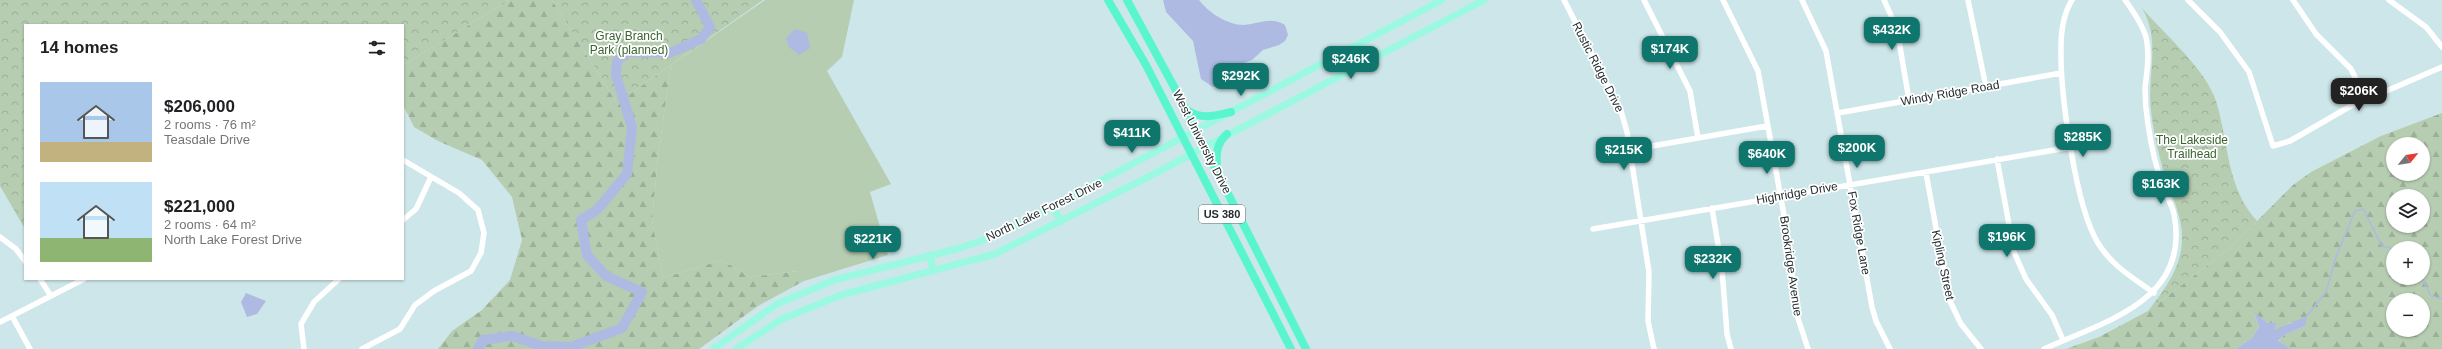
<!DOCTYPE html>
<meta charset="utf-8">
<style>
:root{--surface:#fff;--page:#f6f6f6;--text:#202124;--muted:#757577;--accent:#0f766e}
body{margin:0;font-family:Helvetica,sans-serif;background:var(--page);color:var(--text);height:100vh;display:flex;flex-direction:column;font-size:15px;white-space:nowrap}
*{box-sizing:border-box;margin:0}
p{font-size:13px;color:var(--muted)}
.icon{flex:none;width:22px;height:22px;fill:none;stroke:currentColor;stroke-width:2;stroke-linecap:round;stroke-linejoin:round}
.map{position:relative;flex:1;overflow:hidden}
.drawer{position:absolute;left:24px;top:24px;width:380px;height:256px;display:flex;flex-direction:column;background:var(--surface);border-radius:0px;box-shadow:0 1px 3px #0004}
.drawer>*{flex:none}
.needle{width:26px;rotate:60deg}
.tools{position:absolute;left:2386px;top:137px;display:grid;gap:8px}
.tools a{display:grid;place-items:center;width:44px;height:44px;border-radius:50%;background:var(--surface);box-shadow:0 1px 3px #0004;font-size:20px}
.price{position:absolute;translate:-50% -34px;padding:0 9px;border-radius:8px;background:var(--accent);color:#fff;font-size:13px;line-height:26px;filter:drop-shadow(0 1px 2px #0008)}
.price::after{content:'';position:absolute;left:50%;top:24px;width:12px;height:9px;margin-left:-6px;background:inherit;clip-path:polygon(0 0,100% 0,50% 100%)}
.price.current{background:#222;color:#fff}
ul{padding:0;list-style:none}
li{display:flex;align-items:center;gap:12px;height:100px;padding:0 16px}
li span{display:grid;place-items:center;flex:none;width:112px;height:80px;border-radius:0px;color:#555}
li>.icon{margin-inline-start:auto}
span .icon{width:48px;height:48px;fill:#fffc;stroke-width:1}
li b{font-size:17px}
h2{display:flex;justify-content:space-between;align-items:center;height:48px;padding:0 16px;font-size:17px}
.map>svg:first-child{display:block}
.grass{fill:#b6cdb1}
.forest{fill:url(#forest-firs);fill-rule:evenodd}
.park{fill:url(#park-crowns)}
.water{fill:#afbae3}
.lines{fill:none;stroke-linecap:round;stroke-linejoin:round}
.stream{stroke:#afbae3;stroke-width:1.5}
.river{stroke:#afbae3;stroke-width:10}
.minor{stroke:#fff;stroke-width:5.5}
.major{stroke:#9bf9e2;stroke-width:7}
.highway{stroke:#59f5ce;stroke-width:8}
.labels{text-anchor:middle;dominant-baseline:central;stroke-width:3.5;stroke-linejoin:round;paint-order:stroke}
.shield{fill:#fff;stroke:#666c6d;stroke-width:1}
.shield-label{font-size:11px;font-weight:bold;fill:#242d2e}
.park-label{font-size:12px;fill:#3b6331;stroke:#fff}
.street-label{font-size:12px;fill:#242d2e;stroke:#fff}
</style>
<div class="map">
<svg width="2442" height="349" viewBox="0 0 2442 349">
<defs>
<pattern id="forest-firs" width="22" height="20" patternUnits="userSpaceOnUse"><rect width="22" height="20" fill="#b6cdb1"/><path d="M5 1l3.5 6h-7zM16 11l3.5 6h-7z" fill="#9cb099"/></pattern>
<pattern id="park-crowns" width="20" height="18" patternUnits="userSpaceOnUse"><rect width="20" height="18" fill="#b6cdb1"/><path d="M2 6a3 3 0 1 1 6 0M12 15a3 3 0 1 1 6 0" fill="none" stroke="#9cb099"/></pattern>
</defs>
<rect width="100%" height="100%" fill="#cde6e9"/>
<path class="grass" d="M765 0H854L842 57 827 71 891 184 870 192 888 255 804 281 798 271 750 277 722 260 663 278 652 220 658 157 671 65Z"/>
<path class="forest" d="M510 0H552L617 103 671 65 658 157 652 220 663 278 722 260 750 277 799 271 804 281 758 306 699 349H438L452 331 482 310 510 280 522 240 512 197 482 160 438 141 414 127 403 105V65Z
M2442 113V349H2291L2278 342 2284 335 2305 326 2292 322 2273 331 2277 323H2267L2254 313 2259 327 2252 338 2236 349H2066L2099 337 2148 311 2231 247 2293 185 2311 172 2381 136ZM2393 144H2423V174H2393ZM2393 196H2423V226H2393ZM2393 248H2423V278H2393ZM2393 300H2423V330H2393Z"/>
<path class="park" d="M0 0H510L403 65V25H25V229L0 186Z
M552 0H763L617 103Z
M2142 8C2165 35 2205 68 2216 101 2229 143 2226 187 2257 221L2231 247 2148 311C2164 290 2181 269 2182 241 2183 216 2171 195 2164 172 2157 149 2151 121 2150 97 2150 66 2159 37 2142 8Z"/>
<path class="water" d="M1163 0H1199C1208 12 1227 25 1244 25 1259 24 1271 16 1285 25L1288 35 1285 41 1279 45 1263 50 1252 60 1241 64 1226 84 1213 87 1201 79 1193 41 1166 12Z
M795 29 807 33 810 48 799 55 789 47 786 38Z
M246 293 266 301 257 314 247 317 241 302Z
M2254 312 2267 323H2277L2274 330 2307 316 2305 326 2284 335 2278 341 2291 349H2236L2252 338 2259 327Z"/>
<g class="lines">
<path class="stream" d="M2422 278 2431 296 2442 299
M2306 317 2326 292 2336 257 2355 211 2363 209 2382 246 2393 249"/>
<path class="river" d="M478 349 483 340 512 336 542 346 571 347 622 328 642 292 606 276 587 255 581 220 597 210 627 174 632 127 616 75 617 61 628 52 670 53 701 39 710 27 696 0"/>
<path class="minor" d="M1564 0 1621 111 1627 132 1649 272 1648 321 1654 349
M1644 0 1690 91 1698 138
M1723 0 1758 71 1787 232 1797 315 1808 349
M1802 0 1826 51 1872 307 1876 321 1890 349
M1884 0 1897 29 1909 100
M1968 0 1986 87
M2072 0C2064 13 2061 31 2061 47 2060 91 2075 206 2098 243 2111 265 2133 278 2154 293
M2188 0 2220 32 2249 72 2273 146 2290 141 2349 107 2442 67
M2293 0 2316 34 2351 69 2366 99
M2389 0 2426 27 2442 47
M1838 113 2061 73
M1629 150 1767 126
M1997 159 2014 252 2026 279 2052 315 2063 340
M1926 173 1949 299 1961 324 1981 349
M1712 208 1722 269 1727 334 1731 349
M403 220 416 209 431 177
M1593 229 2072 147
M0 237 16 249 25 261
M40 279 51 296
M12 316 30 349
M0 322 84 279
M304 349 301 324 314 302 339 279
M362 349 400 329 415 305 434 291 471 271 481 253 484 233 478 210 459 193 403 160
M2044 349C2105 321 2191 301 2174 214 2172 205 2167 197 2164 189 2156 168 2151 146 2148 124 2146 112 2145 100 2145 88 2147 71 2150 54 2146 37 2142 24 2133 11 2125 0"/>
<path class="major" d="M1053 207 1061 222
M930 255 933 271
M713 349 777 304 834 280 960 248 998 235 1442 0
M736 349 782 319 841 295 995 254 1150 176 1484 0"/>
<path class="highway" d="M1108 0 1146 65 1291 349
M1127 0 1179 96 1306 349
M1187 110C1202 120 1214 116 1231 112
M1217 168C1216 154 1216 144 1227 134"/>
</g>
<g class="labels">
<rect class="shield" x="1199" y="205" width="46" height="18" rx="3"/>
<g class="shield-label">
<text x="1222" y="214">US 380</text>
</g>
<g class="park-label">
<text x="629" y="36">Gray Branch<tspan x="629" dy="14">Park (planned)</tspan></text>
<text x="2192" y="140">The Lakeside<tspan x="2192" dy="14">Trailhead</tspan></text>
</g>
<g class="street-label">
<text transform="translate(1598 67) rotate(63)">Rustic Ridge Drive</text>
<text transform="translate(1950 93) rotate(-10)">Windy Ridge Road</text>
<text transform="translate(1202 142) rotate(63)">West University Drive</text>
<text transform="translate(1797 193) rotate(-10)">Highridge Drive</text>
<text transform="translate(1044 210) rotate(-26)">North Lake Forest Drive</text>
<text transform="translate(1859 233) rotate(80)">Fox Ridge Lane</text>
<text transform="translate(1943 265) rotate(78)">Kipling Street</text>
<text transform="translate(1791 266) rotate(82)">Brookridge Avenue</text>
</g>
</g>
</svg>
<div class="tools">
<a><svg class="needle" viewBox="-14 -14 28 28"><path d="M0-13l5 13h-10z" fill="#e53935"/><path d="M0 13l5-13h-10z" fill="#757577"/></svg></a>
<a><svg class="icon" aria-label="layers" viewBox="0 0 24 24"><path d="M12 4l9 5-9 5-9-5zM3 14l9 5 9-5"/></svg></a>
<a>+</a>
<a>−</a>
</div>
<b class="price" style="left:1892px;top:51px">$432K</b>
<b class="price" style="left:1670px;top:70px">$174K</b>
<b class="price" style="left:1351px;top:80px">$246K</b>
<b class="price" style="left:1241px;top:97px">$292K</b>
<b class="price current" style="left:2359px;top:112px">$206K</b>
<b class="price" style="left:1132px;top:154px">$411K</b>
<b class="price" style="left:2083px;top:158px">$285K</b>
<b class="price" style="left:1857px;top:169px">$200K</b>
<b class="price" style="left:1624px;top:171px">$215K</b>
<b class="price" style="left:1767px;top:175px">$640K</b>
<b class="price" style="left:2161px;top:205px">$163K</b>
<b class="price" style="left:2007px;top:258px">$196K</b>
<b class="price" style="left:873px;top:260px">$221K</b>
<b class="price" style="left:1713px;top:280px">$232K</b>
<section class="drawer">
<h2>14 homes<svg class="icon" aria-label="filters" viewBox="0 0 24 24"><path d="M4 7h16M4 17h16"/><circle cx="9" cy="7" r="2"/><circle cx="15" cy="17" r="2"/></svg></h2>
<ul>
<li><span style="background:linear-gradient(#a9c7e8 75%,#c2b280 0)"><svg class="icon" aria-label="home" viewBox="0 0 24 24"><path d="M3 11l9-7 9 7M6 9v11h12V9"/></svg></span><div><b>$206,000</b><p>2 rooms · 76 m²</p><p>Teasdale Drive</p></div></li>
<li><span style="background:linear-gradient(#bfe0f5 70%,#8fb573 0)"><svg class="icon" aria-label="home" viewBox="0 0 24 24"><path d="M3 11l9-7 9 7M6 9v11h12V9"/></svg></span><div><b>$221,000</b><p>2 rooms · 64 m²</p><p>North Lake Forest Drive</p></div></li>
</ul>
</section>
</div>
